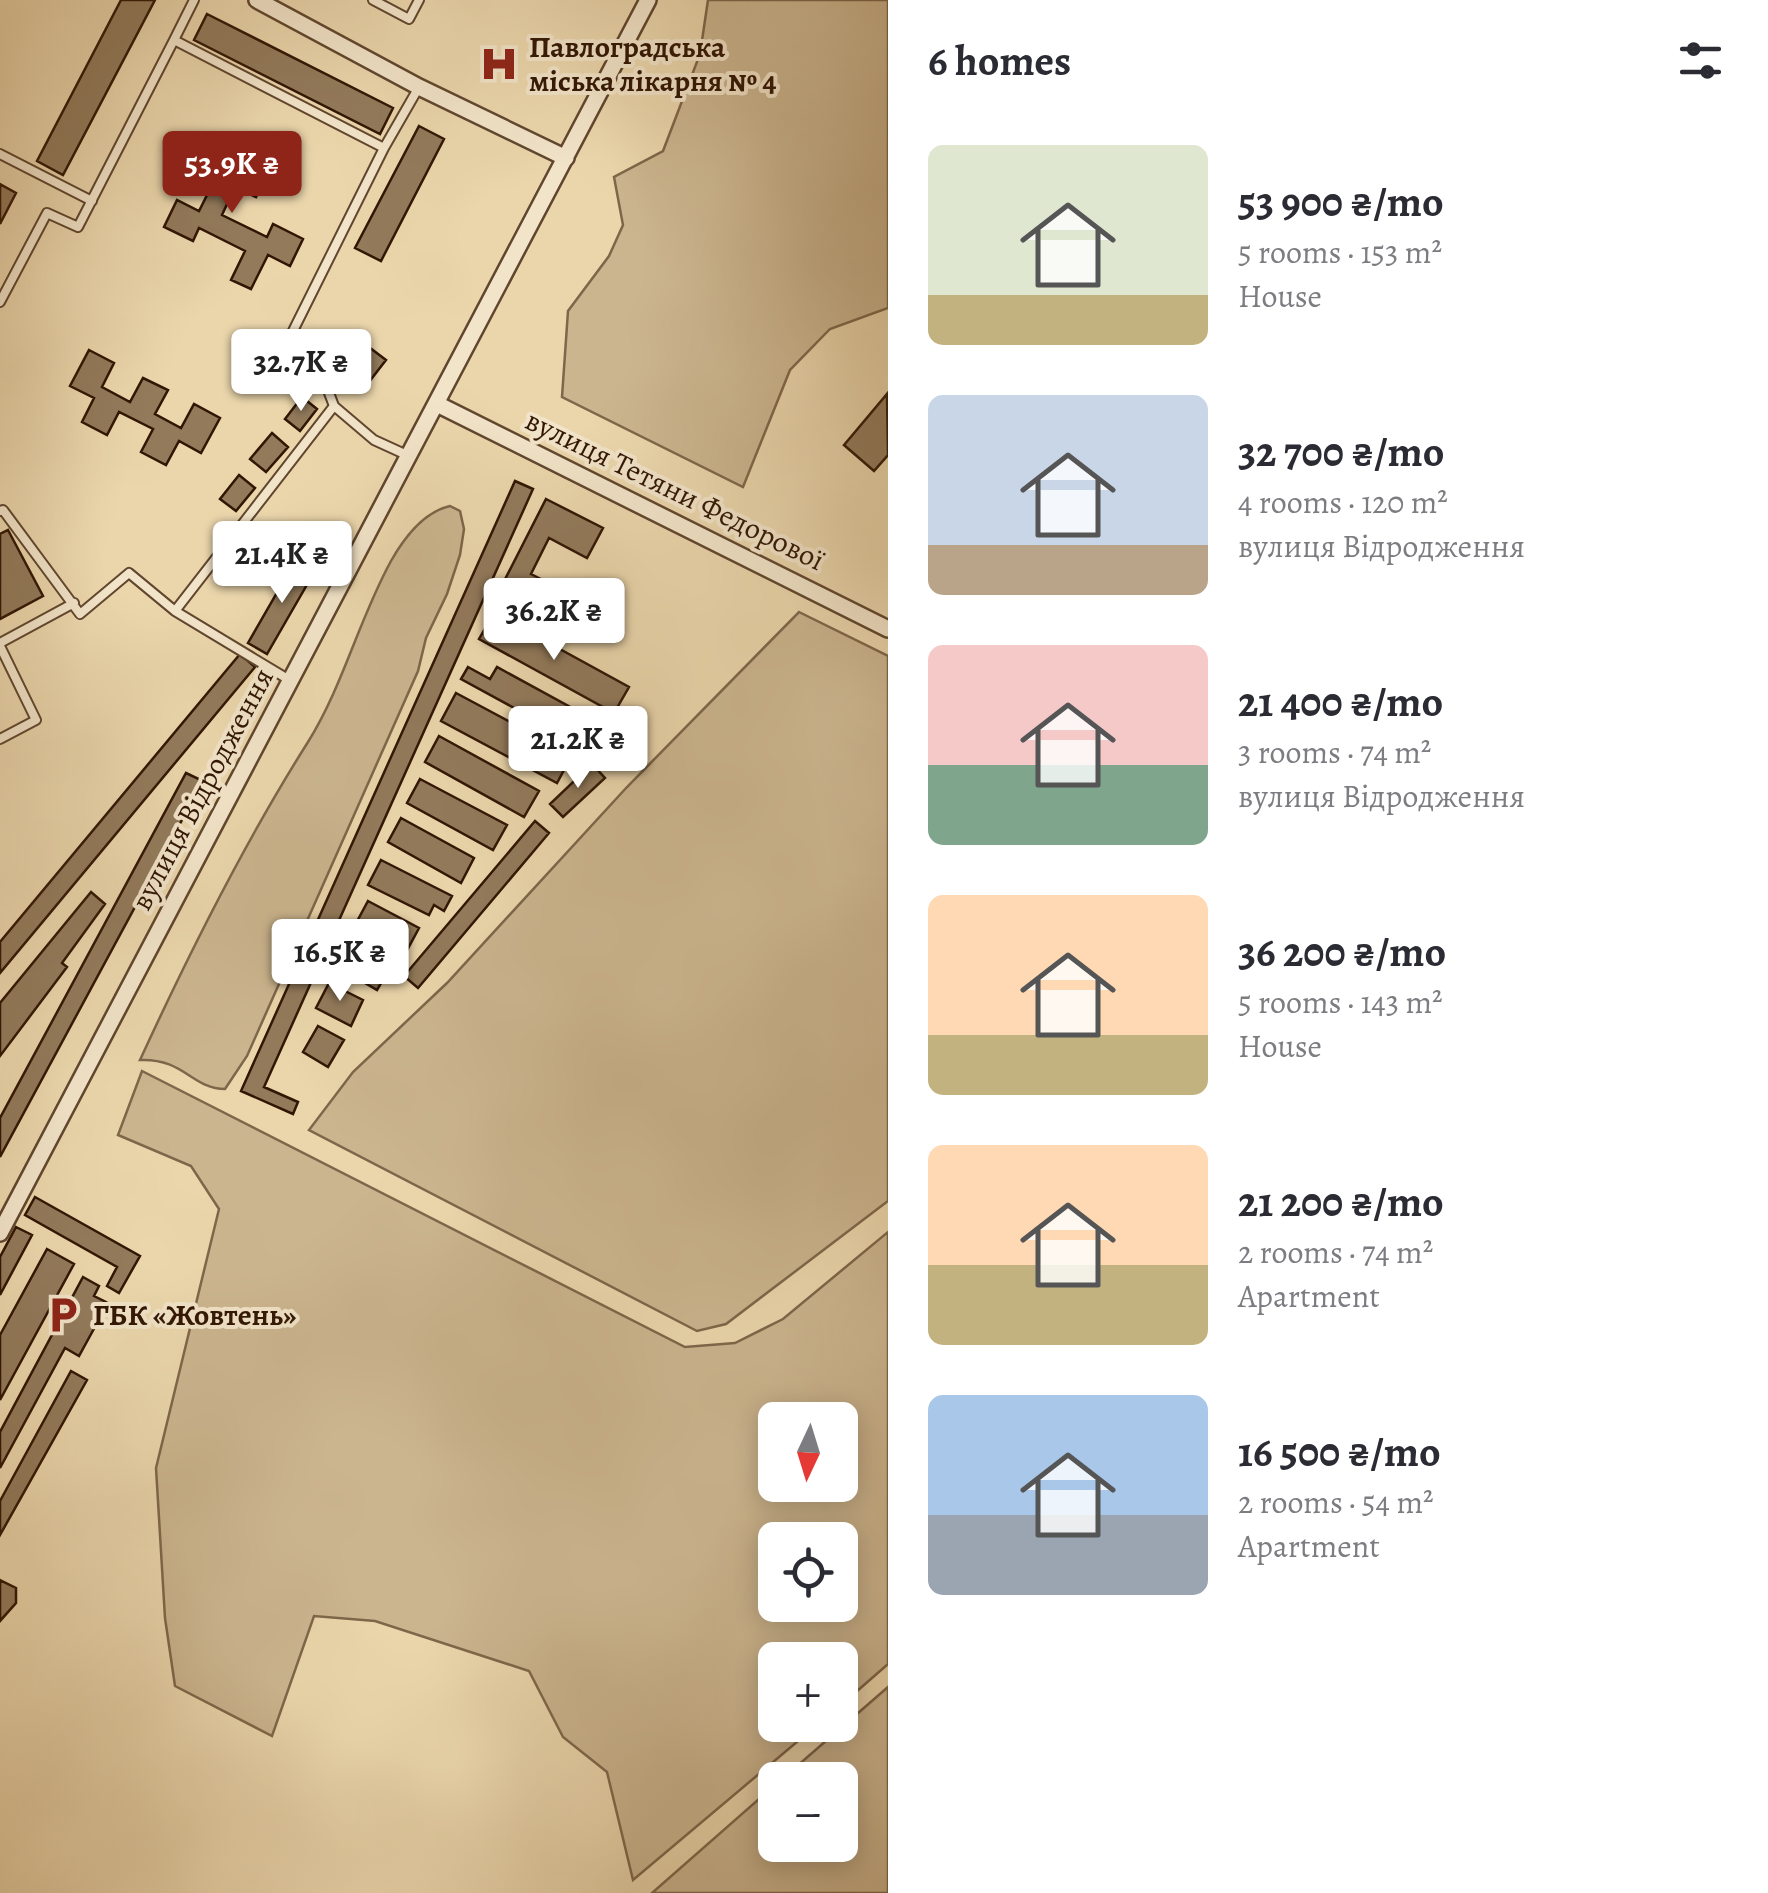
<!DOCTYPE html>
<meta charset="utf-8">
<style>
:root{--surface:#fff;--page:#f7f7f7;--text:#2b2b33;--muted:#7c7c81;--accent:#8f2418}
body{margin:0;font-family:Alegreya,serif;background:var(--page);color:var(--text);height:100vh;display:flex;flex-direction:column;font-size:38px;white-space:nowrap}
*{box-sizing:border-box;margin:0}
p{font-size:32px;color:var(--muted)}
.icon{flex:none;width:55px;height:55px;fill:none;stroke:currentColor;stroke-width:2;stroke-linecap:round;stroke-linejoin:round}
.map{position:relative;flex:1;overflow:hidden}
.details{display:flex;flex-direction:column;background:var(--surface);width:880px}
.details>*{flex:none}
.needle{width:65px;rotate:184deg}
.fabs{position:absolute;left:758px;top:1402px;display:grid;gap:20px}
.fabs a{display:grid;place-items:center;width:100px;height:100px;border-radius:15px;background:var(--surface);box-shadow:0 5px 25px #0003;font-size:50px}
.price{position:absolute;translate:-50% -85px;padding:0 22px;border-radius:10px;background:#fff;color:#222;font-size:32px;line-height:65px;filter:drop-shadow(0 2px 5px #0008)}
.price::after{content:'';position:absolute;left:50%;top:60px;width:30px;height:22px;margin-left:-15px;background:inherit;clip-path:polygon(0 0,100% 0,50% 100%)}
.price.on{background:var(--accent);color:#fff}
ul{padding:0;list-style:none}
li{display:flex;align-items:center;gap:30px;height:250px;padding:0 40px}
li span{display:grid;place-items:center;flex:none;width:280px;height:200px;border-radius:15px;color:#555}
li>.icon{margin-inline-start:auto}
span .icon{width:120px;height:120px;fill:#fffc;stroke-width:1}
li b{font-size:42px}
h2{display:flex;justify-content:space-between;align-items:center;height:120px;padding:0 40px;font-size:42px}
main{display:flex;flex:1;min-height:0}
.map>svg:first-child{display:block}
.green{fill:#cbb58f;stroke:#7e664a;stroke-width:2.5;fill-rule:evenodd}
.building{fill:#927a5b;stroke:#311604;stroke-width:2.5}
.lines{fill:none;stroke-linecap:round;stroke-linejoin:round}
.lane-casing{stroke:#60462e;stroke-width:12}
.street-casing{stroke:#60462e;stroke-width:20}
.lane{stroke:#f2e4c9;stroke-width:8}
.street{stroke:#f2e4c9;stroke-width:15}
.labels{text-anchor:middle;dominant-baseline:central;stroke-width:8;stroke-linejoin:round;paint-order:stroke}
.poi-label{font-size:30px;font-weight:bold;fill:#311604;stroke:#f2e4c9;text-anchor:start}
.street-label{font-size:30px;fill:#311604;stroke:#f2e4c9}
</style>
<main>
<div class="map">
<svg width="888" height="1893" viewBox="0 0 888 1893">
<rect width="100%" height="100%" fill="#ebd6ac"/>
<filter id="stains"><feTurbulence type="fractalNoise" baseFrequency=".002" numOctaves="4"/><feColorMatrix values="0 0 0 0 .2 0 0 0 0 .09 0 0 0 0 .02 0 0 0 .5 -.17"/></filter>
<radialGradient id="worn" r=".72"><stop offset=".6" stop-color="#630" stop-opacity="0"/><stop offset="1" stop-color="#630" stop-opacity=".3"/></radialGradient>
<path class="green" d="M708 0H888V308L830 329 790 370 743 487 562 397 568 311 609 256 623 225 614 177 663 151 700 54Z
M450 506 460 511 464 529 460 555 447 594 426 638 418 671 247 1056 225 1089C192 1089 184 1058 140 1060 190 951 244 843 308 742 343 686 359 619 391 561 404 538 424 512 450 506Z
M799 612 888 656V1201L726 1324 697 1331 309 1130 353 1072 447 983 627 787Z
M142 1071 685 1347 735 1343 783 1319 888 1232V1664L840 1706V1660H775V1725H817L633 1880 607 1772 563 1737 529 1671 375 1621 314 1616 272 1736 175 1686 165 1618 156 1468 219 1209 191 1166 118 1135ZM775 1420H840V1485H775ZM775 1540H840V1605H775Z
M888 1687V1893H652L775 1785V1845H840V1780H781Z"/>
<path class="building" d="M121 0H155L63 175 37 161Z
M207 14 393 108 380 134 194 40Z
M419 126 444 139 381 261 355 248Z
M191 147 234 168 240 157 269 171 256 197 235 187 222 215 267 237 273 224 303 239 290 266 268 255 251 289 231 280 245 251 199 228 193 241 164 227 177 200 199 211 214 181 182 165Z
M0 184 16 193 0 224Z
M353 335 386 360 369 382 336 356Z
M89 350 114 363 102 387 130 402 143 378 168 390 155 414 181 428 194 404 220 418 201 453 179 441 166 465 141 452 153 429 119 412 107 435 82 422 94 398 70 386Z
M299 361 318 372 311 385 292 374Z
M887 394 888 455 874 471 844 445Z
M302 397 317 409 300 431 285 419Z
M272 433 288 447 266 472 250 459Z
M239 475 255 488 236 511 220 499Z
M515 481 533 489 264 1087 298 1102 293 1114 241 1091Z
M546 499 603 528 587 558 549 538 531 574 578 598 563 626 498 593Z
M8 530 43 596 0 619V534Z
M297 558 316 569 267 654 248 643Z
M494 613 629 687 614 713 479 639Z
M240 654 255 667 0 973V942Z
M468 667 490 679 497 667 605 726 598 739 588 734 582 745 461 679Z
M456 693 572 755 557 783 441 721Z
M439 736 539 791 524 817 425 762Z
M592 764 605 778 563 817 550 804Z
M186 773 203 781 0 1157V1118Z
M420 779 507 825 493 850 407 803Z
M401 818 474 858 461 883 388 842Z
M535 821 549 833 418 988 404 976Z
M381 860 452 896 444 911 434 905 429 915 368 885Z
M91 892 105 904 62 963 67 967 0 1056V1003Z
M368 901 419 928 405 954 354 927Z
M349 939 392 965 377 990 333 964Z
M329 983 363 1000 351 1026 316 1008Z
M318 1026 344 1040 328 1067 303 1052Z
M35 1197 140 1256 119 1293 107 1286 117 1267 25 1215Z
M16 1227 32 1235 0 1295V1257Z
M47 1249 74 1264 0 1400V1335Z
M83 1277 99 1286 94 1296 108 1303 79 1356 65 1348 0 1468V1432Z
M71 1371 87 1380 0 1535V1501Z
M0 1580 16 1588V1603L0 1621Z"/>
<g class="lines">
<g class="lane-casing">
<path id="lane" d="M194 0 174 40 384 148
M373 0 409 19 419 0
M0 154 92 201
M0 302 47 213 78 227 174 40
M334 406 318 364 288 341 384 148 419 87
M0 511 3 510 80 614 129 573 175 611 291 681
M175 611 334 406 374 440 409 456
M0 643 74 603
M0 646 36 720 0 739"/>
</g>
<g class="street-casing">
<path id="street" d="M257 0 419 87 566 158
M437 404 888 629
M0 1233 648 0"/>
</g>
<use href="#lane" class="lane"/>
<use href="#street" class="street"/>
</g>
<defs>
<g id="hospital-bare" transform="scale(3)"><path d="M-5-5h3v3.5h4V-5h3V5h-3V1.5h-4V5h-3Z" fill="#8f2418" stroke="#f2e4c9" stroke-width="2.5" paint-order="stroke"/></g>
<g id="parking-bare" transform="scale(3)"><path d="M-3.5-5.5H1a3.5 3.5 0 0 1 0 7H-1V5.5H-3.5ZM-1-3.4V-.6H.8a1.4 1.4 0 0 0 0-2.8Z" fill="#8f2418" stroke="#f2e4c9" stroke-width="2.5" paint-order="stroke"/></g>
</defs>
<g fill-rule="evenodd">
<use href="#hospital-bare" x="499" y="64"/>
<use href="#parking-bare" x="63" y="1315"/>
</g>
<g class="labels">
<g class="poi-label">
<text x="529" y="47">Павлоградська<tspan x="529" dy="34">міська лікарня № 4</tspan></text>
<text x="93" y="1315">ГБК «Жовтень»</text>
</g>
<g class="street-label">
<text transform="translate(675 490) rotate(26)">вулиця Тетяни Федорової</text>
<text transform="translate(202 789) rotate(-62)">вулиця Відродження</text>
</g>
</g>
<rect width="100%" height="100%" filter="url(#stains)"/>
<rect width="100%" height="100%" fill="url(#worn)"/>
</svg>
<div class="fabs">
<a><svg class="needle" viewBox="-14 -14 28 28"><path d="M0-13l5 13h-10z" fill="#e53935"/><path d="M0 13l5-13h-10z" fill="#7c7c81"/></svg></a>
<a><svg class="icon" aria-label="locate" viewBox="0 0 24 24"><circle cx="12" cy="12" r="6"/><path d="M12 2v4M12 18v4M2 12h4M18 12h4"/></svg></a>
<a>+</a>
<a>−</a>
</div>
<b class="price on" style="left:232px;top:216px">53.9K ₴</b>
<b class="price" style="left:301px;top:414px">32.7K ₴</b>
<b class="price" style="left:282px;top:606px">21.4K ₴</b>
<b class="price" style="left:554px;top:663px">36.2K ₴</b>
<b class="price" style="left:578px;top:791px">21.2K ₴</b>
<b class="price" style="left:340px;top:1004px">16.5K ₴</b>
</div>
<section class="details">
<h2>6 homes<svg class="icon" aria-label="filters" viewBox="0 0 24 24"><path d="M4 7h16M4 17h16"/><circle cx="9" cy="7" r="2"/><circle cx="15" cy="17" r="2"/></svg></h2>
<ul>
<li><span style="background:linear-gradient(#dfe7d0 75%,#c2b280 0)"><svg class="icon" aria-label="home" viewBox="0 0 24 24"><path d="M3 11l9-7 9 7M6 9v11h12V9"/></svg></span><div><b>53 900 ₴/mo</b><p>5 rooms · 153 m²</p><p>House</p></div></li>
<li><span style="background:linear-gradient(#c9d6e8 75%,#b9a48a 0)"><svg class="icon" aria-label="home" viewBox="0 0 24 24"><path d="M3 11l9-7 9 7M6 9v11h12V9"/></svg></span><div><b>32 700 ₴/mo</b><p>4 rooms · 120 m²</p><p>вулиця Відродження</p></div></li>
<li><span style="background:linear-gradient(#f6c9c9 60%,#7fa58c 0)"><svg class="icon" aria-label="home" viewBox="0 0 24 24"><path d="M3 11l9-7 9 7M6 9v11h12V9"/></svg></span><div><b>21 400 ₴/mo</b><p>3 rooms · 74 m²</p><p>вулиця Відродження</p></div></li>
<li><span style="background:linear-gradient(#ffd9b3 70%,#c2b280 0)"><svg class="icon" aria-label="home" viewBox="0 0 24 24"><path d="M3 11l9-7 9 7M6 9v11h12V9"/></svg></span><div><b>36 200 ₴/mo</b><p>5 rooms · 143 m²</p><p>House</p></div></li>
<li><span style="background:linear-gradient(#ffd9b3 60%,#c2b280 0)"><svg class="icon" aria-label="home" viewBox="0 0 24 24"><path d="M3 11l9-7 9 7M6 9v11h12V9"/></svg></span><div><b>21 200 ₴/mo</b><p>2 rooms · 74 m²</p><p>Apartment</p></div></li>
<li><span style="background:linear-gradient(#a9c7e8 60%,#9aa5b1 0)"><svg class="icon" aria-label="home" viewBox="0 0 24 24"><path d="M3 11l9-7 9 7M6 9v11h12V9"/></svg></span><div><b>16 500 ₴/mo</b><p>2 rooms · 54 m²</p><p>Apartment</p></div></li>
</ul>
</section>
</main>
